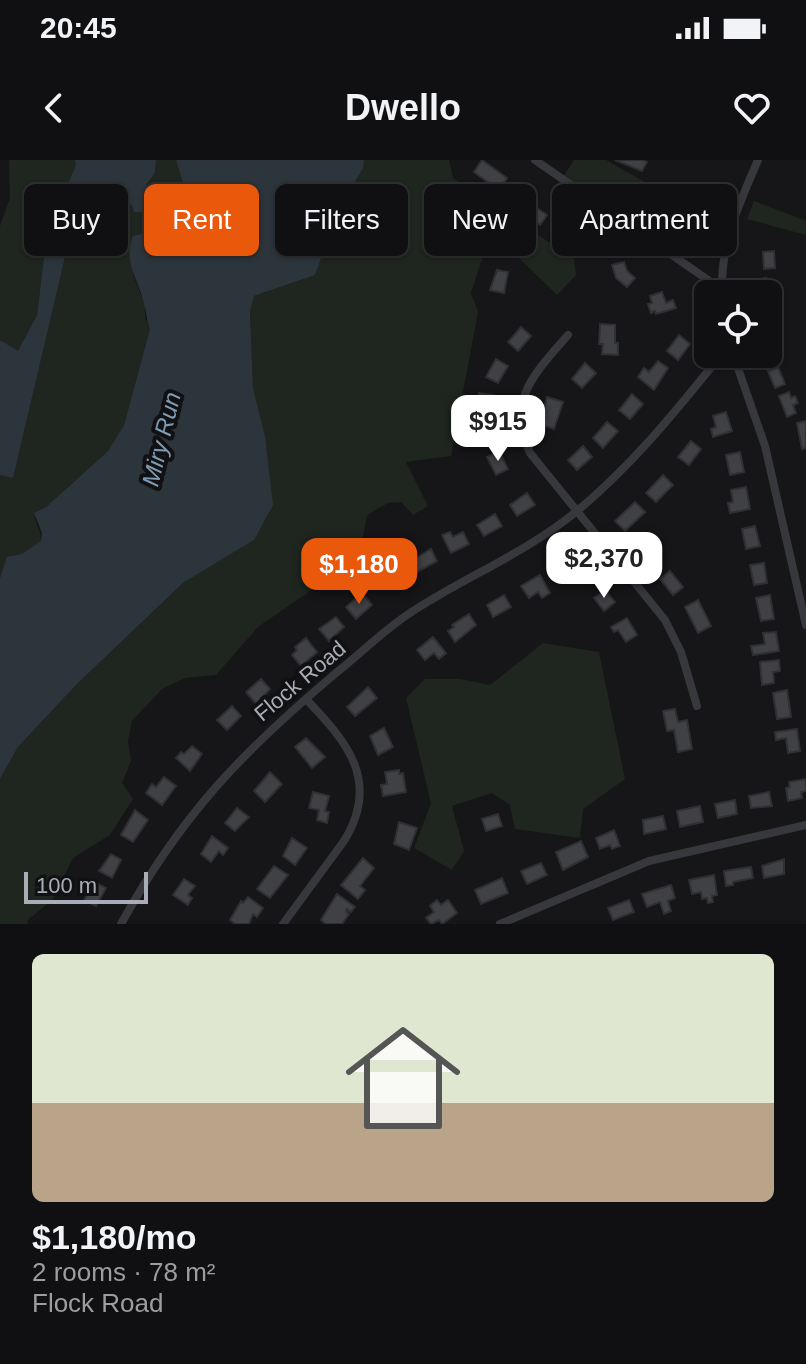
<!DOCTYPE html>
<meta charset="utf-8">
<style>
:root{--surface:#101012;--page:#19191b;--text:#f1f3f6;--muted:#9c9d9f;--line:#303032;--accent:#ea580c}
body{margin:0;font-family:Arial,sans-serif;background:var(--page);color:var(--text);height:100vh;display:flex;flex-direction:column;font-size:30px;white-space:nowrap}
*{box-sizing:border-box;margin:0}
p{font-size:26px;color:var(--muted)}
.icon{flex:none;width:44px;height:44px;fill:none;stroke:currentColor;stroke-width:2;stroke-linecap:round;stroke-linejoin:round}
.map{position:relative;height:764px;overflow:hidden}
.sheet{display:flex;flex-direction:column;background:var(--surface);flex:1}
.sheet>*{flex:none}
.top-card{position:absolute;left:24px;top:24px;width:758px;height:72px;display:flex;gap:16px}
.controls{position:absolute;left:694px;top:120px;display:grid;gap:16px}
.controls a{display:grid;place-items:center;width:88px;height:88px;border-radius:12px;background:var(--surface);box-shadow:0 2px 6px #0004,0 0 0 2px var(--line);font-size:40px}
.scale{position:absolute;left:24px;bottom:20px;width:124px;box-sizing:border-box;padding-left:8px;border:4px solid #a8adb8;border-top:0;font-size:22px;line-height:28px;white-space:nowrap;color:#a8adb8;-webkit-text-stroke:6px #111113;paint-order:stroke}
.price{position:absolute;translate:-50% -68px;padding:0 18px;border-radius:16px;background:#fff;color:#222;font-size:26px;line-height:52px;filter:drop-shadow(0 2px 4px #0008)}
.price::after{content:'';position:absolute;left:50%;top:48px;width:24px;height:18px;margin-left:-12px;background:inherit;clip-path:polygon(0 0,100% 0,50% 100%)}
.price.selected{background:var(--accent);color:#fff}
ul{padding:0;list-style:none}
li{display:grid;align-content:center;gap:16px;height:424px;padding:0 32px}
li span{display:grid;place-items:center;height:248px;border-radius:12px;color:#555}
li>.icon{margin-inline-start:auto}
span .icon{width:144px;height:144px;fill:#fffc;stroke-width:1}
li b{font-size:34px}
.pill{padding:0 28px;border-radius:12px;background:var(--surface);box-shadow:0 2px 6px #0004,0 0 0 2px var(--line);font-size:28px;line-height:72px}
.pill.selected{background:var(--accent);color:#fff}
.status{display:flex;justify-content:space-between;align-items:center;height:56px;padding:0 40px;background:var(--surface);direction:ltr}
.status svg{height:22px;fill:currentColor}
header{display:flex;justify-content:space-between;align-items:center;height:104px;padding:0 32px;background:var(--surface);font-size:36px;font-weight:600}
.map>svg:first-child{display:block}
.green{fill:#1e261f}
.water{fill:#2c353c}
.building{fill:#404145;stroke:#303034;stroke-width:2}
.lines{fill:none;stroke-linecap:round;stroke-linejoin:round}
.minor{stroke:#37383d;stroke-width:8}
.labels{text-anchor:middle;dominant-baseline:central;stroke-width:8;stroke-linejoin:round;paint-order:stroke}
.street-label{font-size:22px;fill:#a8adb8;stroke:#111113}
.water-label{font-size:24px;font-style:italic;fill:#7f9bb3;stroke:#111113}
</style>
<div class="status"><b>20:45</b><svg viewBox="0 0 49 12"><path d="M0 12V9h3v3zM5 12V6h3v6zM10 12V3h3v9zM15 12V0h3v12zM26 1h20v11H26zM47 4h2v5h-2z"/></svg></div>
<header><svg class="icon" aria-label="back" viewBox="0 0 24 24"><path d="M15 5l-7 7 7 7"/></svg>Dwello<svg class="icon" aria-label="heart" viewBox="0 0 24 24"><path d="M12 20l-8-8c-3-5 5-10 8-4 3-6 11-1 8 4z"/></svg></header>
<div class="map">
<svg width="806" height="764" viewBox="0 0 806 764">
<rect width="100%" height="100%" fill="#161618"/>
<path class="green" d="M9 0H75L76 5 47 72 37 155 18 192 0 180V66L10 38Z
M156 0H176L183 24 182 41 157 70 133 76V115L145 145V157L150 169 124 265 108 291 46 347 34 353C35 364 42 370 41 381L5 408 0 418V315L13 317 67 89 79 60 118 43 131 44 159 34 146 25 155 13Z
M364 0H449L453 18 574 99 576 115 557 135 515 94 486 86 471 133 478 152 451 296 406 302 428 346 413 355 401 342 388 343 367 355 362 382 372 414 362 421 349 404 258 467 216 515 185 518 162 529 132 561 128 581 131 601 122 623 133 639 110 675 73 698 53 739 28 760 27 764H0V619L18 587 76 525 183 423 254 380 265 276 253 228 250 152 254 136 315 115 341 44 363 9Z
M574 0H606L661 31 642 65 611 87 552 34Z
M754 41 806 61V75L747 59Z
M543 483 599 492 625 619 583 649 580 678 515 669 510 645 492 633 452 646 464 691 452 710 414 688 431 643 406 538 425 519H460L490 525Z"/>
<path class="water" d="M75 0H156L155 13 146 25 160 35 162 41C152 49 146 53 134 52L131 44 118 43 79 60 67 89 13 318 0 315V180L18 191 37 155 47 72 76 5Z
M176 0H364L363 9 341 44 315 115 254 136 250 152 253 228 265 276 273 345 254 380 183 423 76 525 18 587 0 619V418L7 397 22 394 41 381 42 373 34 353 46 347 108 291 124 265 150 169C146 159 147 153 144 144 139 120 122 101 133 76L157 70 182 41 183 24Z"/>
<path class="building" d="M482 0 507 18 499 30 474 12Z
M615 0H642L647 2 642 11Z
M690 29 692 36 699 34 703 46 668 55 664 42 674 40 673 33Z
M527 41 547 55 540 65 522 49Z
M568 64 584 75 577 84 562 74Z
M774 91 775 108 764 109 763 92Z
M624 102 627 111 635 118 627 127 616 118 612 105Z
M497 110 508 112 504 133 490 130Z
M766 118 768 128H772L773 135 757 134 755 120Z
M662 132 666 143 673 140 676 148 656 154 655 151 651 153 648 144 652 143 650 136Z
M768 149 771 153 776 152 777 159 771 160 772 169 768 170Z
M600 164 615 165V183H618V195L602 194 603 184H599Z
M521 167 531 176 518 191 508 182Z
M679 175 690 184 678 200 667 191Z
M768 179H773L775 199 765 200 764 194H768Z
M496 199 508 206 498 223 486 217Z
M658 201 668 208 654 230 638 217 644 208 649 212Z
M585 203 596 213 582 228 572 219Z
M778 207 785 224 775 228 768 211Z
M789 232 791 238 795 236 798 243 793 245 796 253 787 257 779 236Z
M479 233 494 235 492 263 477 262Z
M632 234 643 244 630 259 619 250Z
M547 237 563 242 554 269 542 265 545 257 542 255Z
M726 252 732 271 713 277 711 269 716 267 713 256Z
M806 261V288L802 289 797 263Z
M607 262 618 271 603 288 593 278Z
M691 281 701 289 689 305 678 297Z
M583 286 592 297 577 310 568 300Z
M499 291 508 309 496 315 487 297Z
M740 292 744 312 730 315 726 295Z
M663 315 673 325 656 342 646 333Z
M746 327 750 349 730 353 728 343 733 342 731 330Z
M527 333 535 345 517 356 510 345Z
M635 342 645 352 625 371 615 361Z
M495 354 502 366 484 376 477 365Z
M755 366 760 386 746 389 742 369Z
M450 372 453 377 463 372 469 384 451 393 442 375Z
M648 381 660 398 650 406 638 389Z
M431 389 437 401 417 412 411 401Z
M578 396 591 412 580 421 567 405Z
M400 402 406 419 388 426 383 414 393 411 391 405Z
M764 403 767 423 754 425 750 405Z
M670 411 683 427 673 435 660 419Z
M540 415 550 433 542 438 538 432 529 438 521 426Z
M605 430 615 442 604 451 594 438Z
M362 433 372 445 356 459 346 447Z
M504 435 511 447 493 457 487 445Z
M770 435 774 459 761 461 756 438Z
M698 440 711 466 698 473 685 447Z
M469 454 476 465 455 482 448 471 454 467 452 465Z
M336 457 344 467 329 481 319 469Z
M627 458 637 475 626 482 618 470 614 472 611 467Z
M776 472 779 491 753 495 751 486 765 484 763 473Z
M433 477 446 493 439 499 434 493 425 500 417 490Z
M306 478 317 492 301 506 292 495 297 490 295 487Z
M779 500 780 511 773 512 774 523 762 525 760 502Z
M261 519 270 529 256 544 246 532Z
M368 527 377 538 355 556 347 547Z
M787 530 791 557 777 559 773 533Z
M232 546 241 556 227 570 217 560Z
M675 549 678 562 687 560 692 589 678 592 674 570 667 571 663 551Z
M384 568 393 587 378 595 370 576Z
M797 569 800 591 788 593 786 578 776 580 775 572Z
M306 578 325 597 312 608 295 587Z
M192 586 202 594 190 611 176 598 181 592 184 594Z
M399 610V614L403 613 406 632 383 636 381 625 387 624 385 612Z
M270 612 282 624 265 642 254 631Z
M164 617 176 626 162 645 146 633 152 624 156 627Z
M806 619V631L801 632 802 638 788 641 786 628 790 627 789 622Z
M313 632 329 636 325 651 329 652 327 663 317 660 319 650 309 648Z
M769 632 772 646 751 648 749 636Z
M735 640 737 654 718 658 715 644Z
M700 646 703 662 680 667 677 651Z
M237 648 249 657 235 671 225 663Z
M135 650 148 660 133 682 121 675Z
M498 654 502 666 486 671 482 659Z
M663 656 666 669 644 674 643 660Z
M399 662 417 668 409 690 394 684Z
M614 670 620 686 612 689 610 685 600 689 596 678Z
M212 676 228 688 223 695 219 691 211 702 201 694Z
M292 678 307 688 295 705 283 696Z
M581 681 588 697 563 710 556 692Z
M111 694 121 700 112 718 99 711Z
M363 698 374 708 360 726 365 730 358 739 341 725Z
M784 699V714L764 718 762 706Z
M541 703 547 715 527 724 521 711Z
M274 706 288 715 270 738 257 729Z
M751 707 753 718 733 722V725L726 726 724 711Z
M714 715 717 735 712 736 713 742 708 743 707 738 702 739 701 732 692 734 689 720Z
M502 718 508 733 481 744 475 730Z
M184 719 195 726 188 735 192 738 188 745 173 735Z
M94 722 106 728 96 746 84 740Z
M671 725 675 738 668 741 671 751 664 754 660 742 647 747 642 734Z
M337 734 355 747 351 752 347 749 346 751 349 754 342 764H326L321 760Z
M248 737 263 748 257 757 253 754 249 764H235L230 760 241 741 243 743Z
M437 740 441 745 448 740 457 753 442 764 439 760 431 764 426 758 434 752 430 746Z
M629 740 634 752 613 760 608 748Z"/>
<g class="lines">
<path class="minor" d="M535 0 721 129
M722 133C720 84 739 44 758 0
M568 175C535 213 505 241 530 293L665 460 681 492 697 546
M733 194 765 286 806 465
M121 764C181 655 242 592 336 513 360 494 382 472 407 455 462 418 525 394 577 351 629 308 671 257 713 205L725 194
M283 764 344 681C381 621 347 582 306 539
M500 764 649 701 806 665"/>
</g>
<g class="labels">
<g class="street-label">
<text transform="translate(300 521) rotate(-40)">Flock Road</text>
</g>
<g class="water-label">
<text transform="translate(161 279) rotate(-76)">Miry Run</text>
</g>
</g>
</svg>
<div class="controls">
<a><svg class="icon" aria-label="locate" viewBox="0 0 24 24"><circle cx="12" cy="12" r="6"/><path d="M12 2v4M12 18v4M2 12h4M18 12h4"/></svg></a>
</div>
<div class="scale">100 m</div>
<b class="price" style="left:498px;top:303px">$915</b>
<b class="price" style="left:604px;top:440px">$2,370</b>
<b class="price selected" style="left:359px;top:446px">$1,180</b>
<div class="top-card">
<a class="pill">Buy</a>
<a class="pill selected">Rent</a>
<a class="pill">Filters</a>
<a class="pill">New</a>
<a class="pill">Apartment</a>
</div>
</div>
<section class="sheet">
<ul>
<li><span style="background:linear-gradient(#dfe7d0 60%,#b9a48a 0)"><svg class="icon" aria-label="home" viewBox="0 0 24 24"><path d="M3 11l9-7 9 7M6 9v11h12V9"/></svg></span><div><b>$1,180/mo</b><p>2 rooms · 78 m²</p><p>Flock Road</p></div></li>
</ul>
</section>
